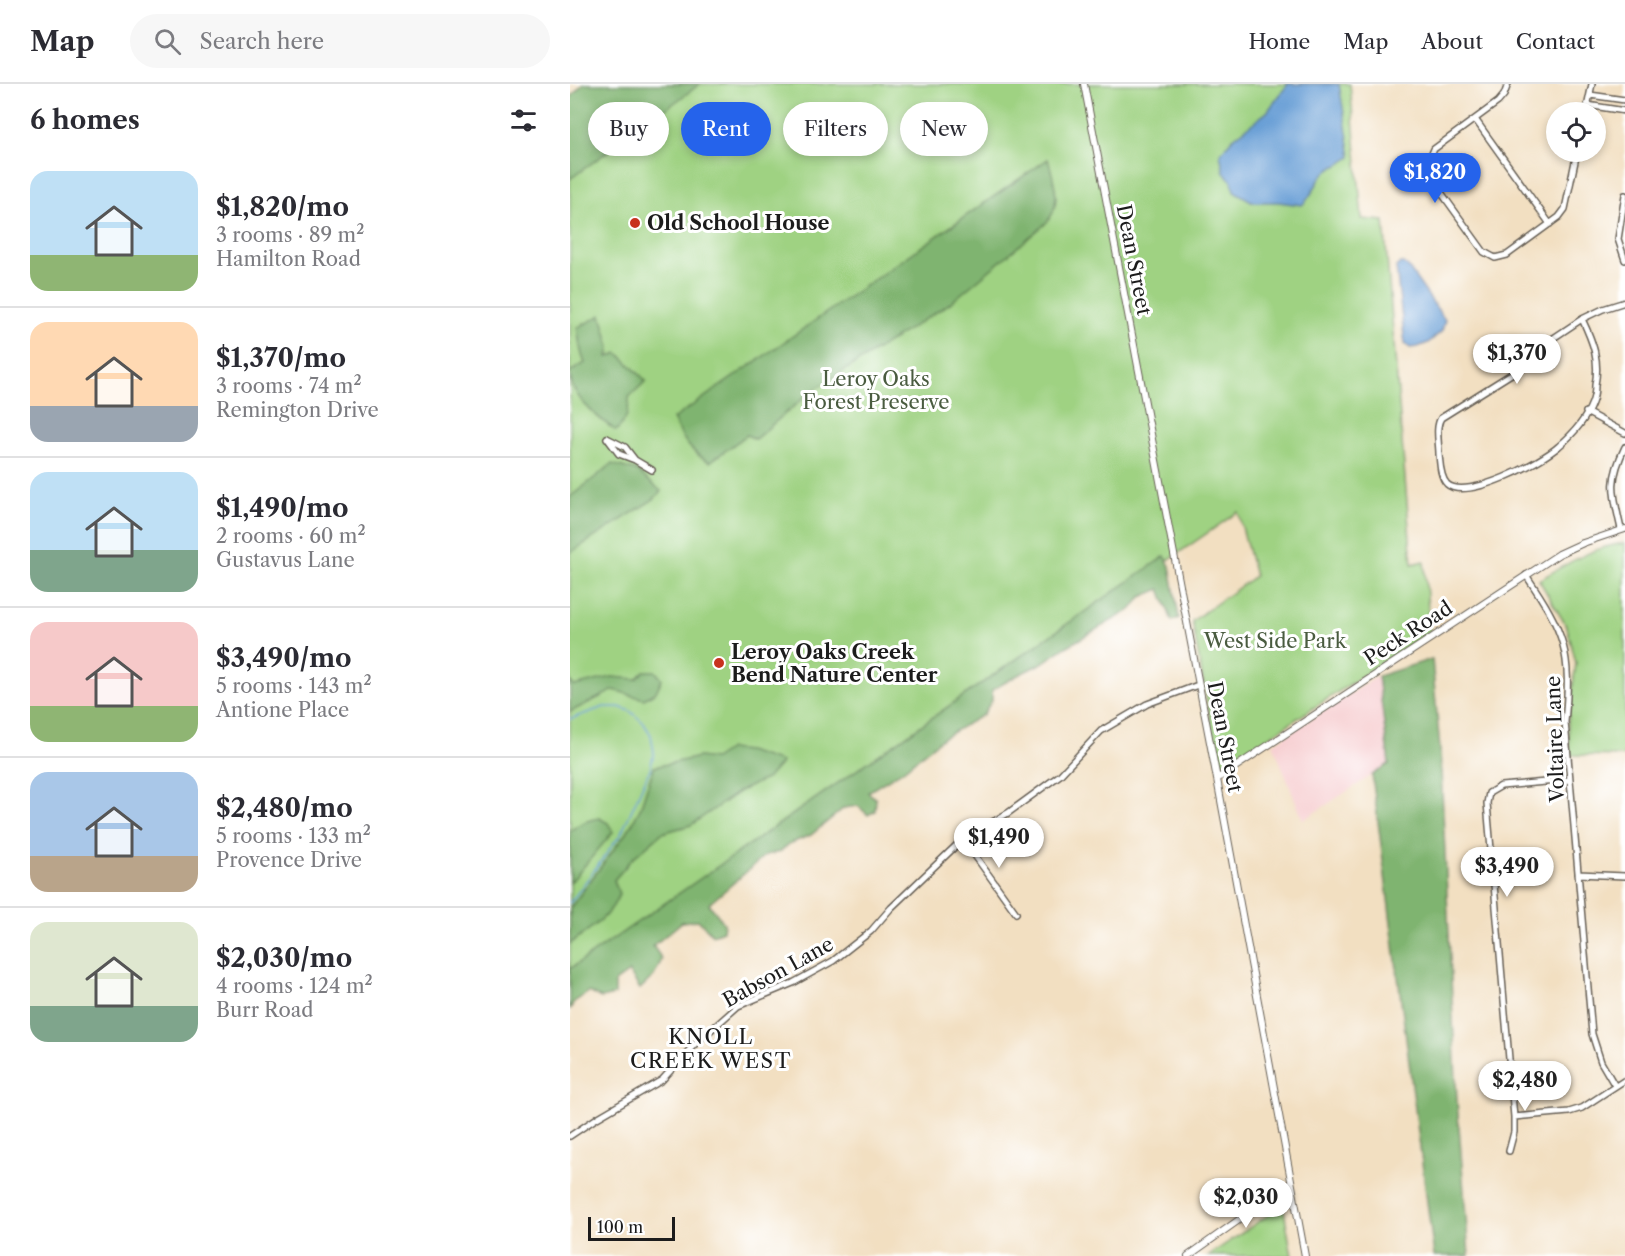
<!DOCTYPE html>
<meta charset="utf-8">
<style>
:root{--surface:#fff;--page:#f7f7f7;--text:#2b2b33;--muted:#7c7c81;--line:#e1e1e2;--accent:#2563eb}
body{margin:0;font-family:"Libre Caslon Text",serif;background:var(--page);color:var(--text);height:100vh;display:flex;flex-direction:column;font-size:22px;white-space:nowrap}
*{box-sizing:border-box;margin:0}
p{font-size:20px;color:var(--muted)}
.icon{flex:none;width:33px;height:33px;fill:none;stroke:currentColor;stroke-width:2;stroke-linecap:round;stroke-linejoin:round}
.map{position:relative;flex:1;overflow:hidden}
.drawer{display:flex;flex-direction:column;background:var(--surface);width:570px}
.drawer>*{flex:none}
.hud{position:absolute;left:18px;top:18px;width:570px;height:54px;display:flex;gap:12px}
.tools{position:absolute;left:976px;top:18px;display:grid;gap:12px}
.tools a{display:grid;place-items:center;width:60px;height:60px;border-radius:50%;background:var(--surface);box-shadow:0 3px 9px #0003;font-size:30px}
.scale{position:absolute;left:18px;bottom:15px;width:87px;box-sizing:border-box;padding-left:6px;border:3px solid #1c1c1c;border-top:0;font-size:16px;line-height:21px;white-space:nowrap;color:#1c1c1c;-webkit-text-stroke:4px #fff;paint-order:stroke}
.price{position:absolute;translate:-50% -51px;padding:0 14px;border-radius:21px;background:#fff;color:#222;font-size:20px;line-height:39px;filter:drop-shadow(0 2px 3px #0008)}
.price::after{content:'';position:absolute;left:50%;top:36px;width:18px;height:14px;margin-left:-9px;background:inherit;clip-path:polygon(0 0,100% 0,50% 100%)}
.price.on{background:var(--accent);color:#fff}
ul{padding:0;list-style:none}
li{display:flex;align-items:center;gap:18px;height:150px;padding:0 30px}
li+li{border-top:2px solid var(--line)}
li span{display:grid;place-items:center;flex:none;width:168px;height:120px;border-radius:18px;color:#555}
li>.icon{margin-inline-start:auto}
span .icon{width:72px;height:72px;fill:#fffc;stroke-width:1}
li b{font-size:26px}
h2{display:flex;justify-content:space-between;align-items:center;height:72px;padding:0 30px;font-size:26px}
.pill{padding:0 21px;border-radius:27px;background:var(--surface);box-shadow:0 3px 9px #0003;font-size:21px;line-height:54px}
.pill.on{background:var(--accent);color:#fff}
header{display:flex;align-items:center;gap:36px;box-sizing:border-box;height:84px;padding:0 30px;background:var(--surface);border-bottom:2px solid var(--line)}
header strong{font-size:28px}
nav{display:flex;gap:33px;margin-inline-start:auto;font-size:21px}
.search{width:420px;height:54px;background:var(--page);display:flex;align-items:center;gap:15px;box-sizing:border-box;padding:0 21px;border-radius:33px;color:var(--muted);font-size:22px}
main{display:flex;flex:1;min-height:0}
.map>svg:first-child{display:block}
.built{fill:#f7cfd1}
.green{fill:#9fd282;stroke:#5e774f;stroke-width:1.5}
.forest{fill:#7fb470;stroke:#4e6846;stroke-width:1.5}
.water{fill:#689ed5;stroke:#425d78;stroke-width:1.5}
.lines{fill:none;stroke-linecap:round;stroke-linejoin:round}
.stream{stroke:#689ed5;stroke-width:1.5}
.minor-casing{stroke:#676056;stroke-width:8}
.tertiary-casing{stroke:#676056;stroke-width:8}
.minor{stroke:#fff;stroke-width:5}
.tertiary{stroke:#fff;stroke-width:6}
.poi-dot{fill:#c8321e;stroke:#fff;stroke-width:2}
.labels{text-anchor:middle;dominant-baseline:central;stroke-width:6;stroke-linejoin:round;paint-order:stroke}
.poi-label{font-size:20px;font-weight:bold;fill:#1c1c1c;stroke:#fff;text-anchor:start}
.street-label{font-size:20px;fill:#1c1c1c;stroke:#fff}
.park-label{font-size:20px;fill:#4a5c40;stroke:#fff}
.neighbourhood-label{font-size:21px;letter-spacing:1.5px;fill:#1c1c1c;stroke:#fff}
</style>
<header>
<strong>Map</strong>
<div class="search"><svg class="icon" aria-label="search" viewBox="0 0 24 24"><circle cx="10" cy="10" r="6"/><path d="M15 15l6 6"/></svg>Search here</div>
<nav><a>Home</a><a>Map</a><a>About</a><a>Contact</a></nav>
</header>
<main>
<section class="drawer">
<h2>6 homes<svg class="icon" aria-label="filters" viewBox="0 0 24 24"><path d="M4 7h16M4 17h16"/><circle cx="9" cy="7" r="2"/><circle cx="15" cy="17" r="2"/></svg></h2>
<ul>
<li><span style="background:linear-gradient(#bfe0f5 70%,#8fb573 0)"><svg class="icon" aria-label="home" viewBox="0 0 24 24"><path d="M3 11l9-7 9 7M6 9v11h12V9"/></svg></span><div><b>$1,820/mo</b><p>3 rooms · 89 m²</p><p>Hamilton Road</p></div></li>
<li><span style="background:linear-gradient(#ffd9b3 70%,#9aa5b1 0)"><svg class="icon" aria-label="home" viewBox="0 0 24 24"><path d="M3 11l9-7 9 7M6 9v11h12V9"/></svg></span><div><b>$1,370/mo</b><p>3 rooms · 74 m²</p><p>Remington Drive</p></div></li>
<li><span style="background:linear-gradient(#bfe0f5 65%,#7fa58c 0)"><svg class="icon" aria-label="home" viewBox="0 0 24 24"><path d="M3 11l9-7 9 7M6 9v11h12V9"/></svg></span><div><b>$1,490/mo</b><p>2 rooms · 60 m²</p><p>Gustavus Lane</p></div></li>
<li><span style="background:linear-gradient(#f6c9c9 70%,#8fb573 0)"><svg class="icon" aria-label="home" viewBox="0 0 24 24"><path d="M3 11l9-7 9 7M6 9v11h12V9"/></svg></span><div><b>$3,490/mo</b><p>5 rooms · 143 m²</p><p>Antione Place</p></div></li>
<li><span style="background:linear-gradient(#a9c7e8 70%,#b9a48a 0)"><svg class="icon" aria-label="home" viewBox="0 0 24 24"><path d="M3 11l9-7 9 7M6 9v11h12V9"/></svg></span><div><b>$2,480/mo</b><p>5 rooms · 133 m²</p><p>Provence Drive</p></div></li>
<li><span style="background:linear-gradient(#dfe7d0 70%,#7fa58c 0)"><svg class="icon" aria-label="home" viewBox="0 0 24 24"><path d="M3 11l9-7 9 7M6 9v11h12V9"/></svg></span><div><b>$2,030/mo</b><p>4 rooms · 124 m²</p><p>Burr Road</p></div></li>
</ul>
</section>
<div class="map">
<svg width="1055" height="1172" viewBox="0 0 1055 1172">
<rect width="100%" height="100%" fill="#fff"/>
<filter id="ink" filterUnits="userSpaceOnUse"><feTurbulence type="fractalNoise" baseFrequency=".0167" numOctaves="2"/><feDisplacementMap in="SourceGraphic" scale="12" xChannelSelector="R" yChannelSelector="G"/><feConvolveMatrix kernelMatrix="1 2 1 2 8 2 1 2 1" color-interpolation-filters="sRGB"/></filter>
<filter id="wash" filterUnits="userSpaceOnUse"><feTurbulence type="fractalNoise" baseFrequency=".008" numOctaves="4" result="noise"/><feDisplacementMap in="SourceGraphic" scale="24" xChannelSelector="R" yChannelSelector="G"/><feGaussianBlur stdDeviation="1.35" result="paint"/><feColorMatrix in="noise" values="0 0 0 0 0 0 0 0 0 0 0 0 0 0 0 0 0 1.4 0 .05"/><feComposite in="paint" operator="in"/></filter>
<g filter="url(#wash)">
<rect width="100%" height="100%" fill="#f2dfc1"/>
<path class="built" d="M808 592 819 680 733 736 703 660Z"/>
<path class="green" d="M97 0H780L792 135 814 137 842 480 854 477 860 548 659 679H652L647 673 622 537 685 492 668 428 0 889V68Z
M1055 459V672L1000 671 998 638 1006 579 997 543 969 496C995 481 1024 462 1055 459Z
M713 1121 722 1172H638Z"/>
<path class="forest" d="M13 0H130L0 95V14Z
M478 75C484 98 494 123 474 141L379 220 242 307 185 355 177 351 140 378C120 369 112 354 103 335Z
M31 231 40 263 38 273 48 269 76 297 59 313C59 328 57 336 46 347 27 333 0 313 0 288L15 279C9 267 10 256 7 244Z
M42 380 67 387 91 407 84 415 0 469V413Z
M595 472 600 482 609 534 602 537 590 505 571 513 562 525 496 563 472 579 448 591 422 606V616L413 631 374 653 332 687 298 708 306 715 305 727 298 731 288 722 274 724 241 751 219 760 210 768 196 771 139 820 154 839 153 847 143 851 128 836 112 838 83 862 92 875 84 892 70 905 59 888 45 898V911L31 914 19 908 4 918 0 926V885Z
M862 575 870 665 887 1017 899 1172H864L802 691 819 680 808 592Z
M74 587H85L92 595 86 608 74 615 44 606 0 628V597L4 602 42 593 66 595Z
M159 665 177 667 212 678 198 694 170 707 121 741 92 749 63 774 44 796 49 810C41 833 19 845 0 860V824L59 745 70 725 84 683 129 673 144 675Z
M29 734 38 739 43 748 0 799V748C6 740 19 736 29 734Z"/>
<path class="water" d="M718 0H769L781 73C772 80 760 83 752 92 745 101 741 114 732 121L708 118H683L664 107 662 97 654 89 650 70 662 55 697 28Z
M830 179H833L838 183 875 236 872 247 858 259 848 263 840 264 835 260 826 183Z"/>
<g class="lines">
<path class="stream" d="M0 635 34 623H49L60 627 73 638 81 651 84 668 80 685 51 750 0 819"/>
</g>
</g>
<g filter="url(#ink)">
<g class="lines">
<g class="minor-casing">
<path id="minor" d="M938 0 934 11 928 18 864 65 857 81 860 93 914 168 925 174 937 171 989 133 995 125 1007 68
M1020 11 1055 16
M1017 21 1055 27
M1016 28 1022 0
M905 35 980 140
M1055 111 1048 155 1055 176
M1012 235C1023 258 1030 276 1025 301 1025 306 1024 314 1022 319 1016 335 1002 351 989 362 973 377 896 418 877 400 870 393 870 379 869 370 869 359 865 343 871 334L946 287 967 265 1012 235 1033 225 1055 218
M1016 328 1055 349
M37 354 49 370 65 376 82 386
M37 354 55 363 65 376
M1051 445C1043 409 1038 398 1055 363
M956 491C995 549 1002 568 995 638L1022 950 1031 978 1045 1002
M393 755 446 829
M1008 790 1055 792
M944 1033 999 1028 1012 1024 1055 996
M0 1052 27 1034 92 996 123 962 168 922 223 899 263 877 301 847 321 824 393 755 438 729 490 691 531 647 577 620 628 601
M939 1067 944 1048V1033L917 719 919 709 931 702 999 696"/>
</g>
<g class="tertiary-casing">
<path id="tertiary" d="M514 0 647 695 735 1172
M647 695 989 470 1013 459 1055 445
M618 1172 721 1099"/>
</g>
<use href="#minor" class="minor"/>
<use href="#tertiary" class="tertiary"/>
</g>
</g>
<g class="poi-dot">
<circle cx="65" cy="139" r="6"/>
<circle cx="149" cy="579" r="6"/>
</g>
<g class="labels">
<g class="poi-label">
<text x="77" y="139">Old School House</text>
<text x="161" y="568">Leroy Oaks Creek<tspan x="161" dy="23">Bend Nature Center</tspan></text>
</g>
<g class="street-label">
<text transform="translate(564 176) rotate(79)">Dean Street</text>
<text transform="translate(838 549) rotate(-33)">Peck Road</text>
<text transform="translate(655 653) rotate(79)">Dean Street</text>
<text transform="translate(985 655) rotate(-92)">Voltaire Lane</text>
<text transform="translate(208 888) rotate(-29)">Babson Lane</text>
</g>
<g class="park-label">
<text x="306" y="295">Leroy Oaks<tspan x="306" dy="23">Forest Preserve</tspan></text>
<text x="705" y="557">West Side Park</text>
</g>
<g class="neighbourhood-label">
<text x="141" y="952">KNOLL<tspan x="141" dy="24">CREEK WEST</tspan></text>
</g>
</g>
</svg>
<div class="tools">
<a><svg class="icon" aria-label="locate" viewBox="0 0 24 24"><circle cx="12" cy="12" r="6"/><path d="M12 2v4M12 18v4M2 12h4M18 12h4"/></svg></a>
</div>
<div class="scale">100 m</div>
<b class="price on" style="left:865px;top:120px">$1,820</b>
<b class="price" style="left:947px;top:301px">$1,370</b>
<b class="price" style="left:429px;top:785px">$1,490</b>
<b class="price" style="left:937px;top:814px">$3,490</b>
<b class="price" style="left:955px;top:1028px">$2,480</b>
<b class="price" style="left:676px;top:1145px">$2,030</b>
<div class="hud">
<a class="pill">Buy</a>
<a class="pill on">Rent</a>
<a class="pill">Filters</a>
<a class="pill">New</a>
</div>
</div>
</main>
